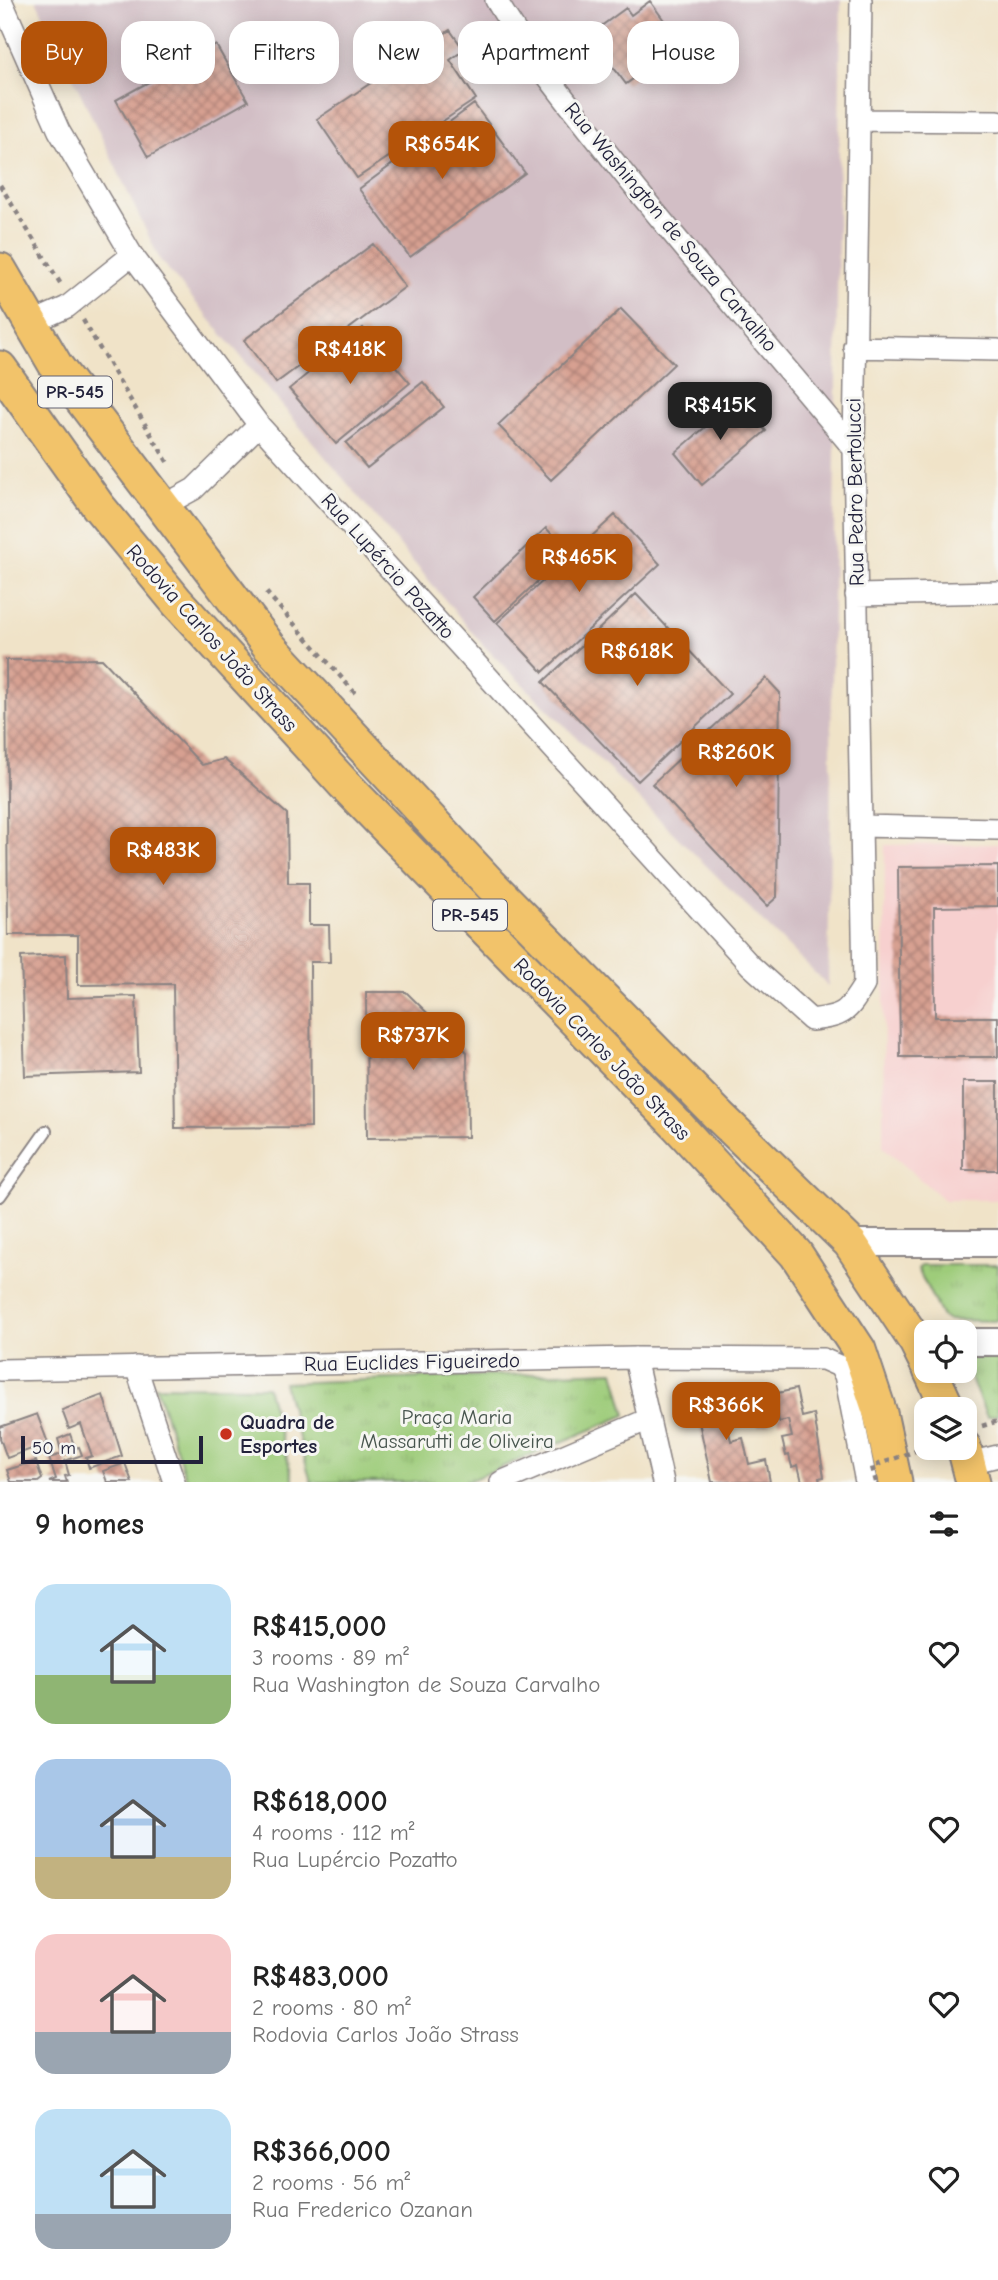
<!DOCTYPE html>
<meta charset="utf-8">
<style>
:root{--surface:#fff;--page:#f2f2f2;--text:#222;--muted:#767676;--accent:#b45309}
body{margin:0;font-family:"Comic Neue",sans-serif;background:var(--page);color:var(--text);height:100vh;display:flex;flex-direction:column;font-size:26px;white-space:nowrap}
*{box-sizing:border-box;margin:0}
p{font-size:23px;color:var(--muted)}
.icon{flex:none;width:38px;height:38px;fill:none;stroke:currentColor;stroke-width:2;stroke-linecap:round;stroke-linejoin:round}
.map{position:relative;height:1482px;overflow:hidden}
.panel{display:flex;flex-direction:column;background:var(--surface);flex:1}
.panel>*{flex:none}
.guide{position:absolute;left:21px;top:21px;width:957px;height:63px;display:flex;gap:14px}
.buttons{position:absolute;left:914px;top:1320px;display:grid;gap:14px}
.buttons a{display:grid;place-items:center;width:63px;height:63px;border-radius:14px;background:var(--surface);box-shadow:0 4px 18px #0003;font-size:35px}
.scale{position:absolute;left:21px;bottom:18px;width:182px;box-sizing:border-box;padding-left:7px;border:4px solid #22223b;border-top:0;font-size:19px;line-height:24px;white-space:nowrap;color:#22223b;-webkit-text-stroke:5px #f6f6f2;paint-order:stroke}
.price{position:absolute;translate:-50% -60px;padding:0 16px;border-radius:14px;background:var(--accent);color:#fff;font-size:23px;line-height:46px;filter:drop-shadow(0 2px 4px #0008)}
.price::after{content:'';position:absolute;left:50%;top:42px;width:21px;height:16px;margin-left:-10px;background:inherit;clip-path:polygon(0 0,100% 0,50% 100%)}
.price.active{background:#222;color:#fff}
ul{padding:0;list-style:none}
li{display:flex;align-items:center;gap:21px;height:175px;padding:0 35px}
li span{display:grid;place-items:center;flex:none;width:196px;height:140px;border-radius:21px;color:#555}
li>.icon{margin-inline-start:auto}
span .icon{width:84px;height:84px;fill:#fffc;stroke-width:1}
li b{font-size:30px}
h2{display:flex;justify-content:space-between;align-items:center;height:84px;padding:0 35px;font-size:30px}
.chip{padding:0 24px;border-radius:21px;background:var(--surface);box-shadow:0 4px 18px #0003;font-size:24px;line-height:63px}
.chip.active{background:var(--accent);color:#fff}
.map>svg:first-child{display:block}
.built{fill:#f7d0cf}
.industrial{fill:#d2bec5}
.grass{fill:url(#grass-tufts);stroke:#60775a;stroke-width:2}
.pitch{fill:#9ecc7a;stroke:#60775a;stroke-width:2}
.building{fill:url(#building-cross-hatch)}
.lines{fill:none;stroke-linecap:round;stroke-linejoin:round}
.service-casing{stroke:#898282;stroke-width:14}
.minor-casing{stroke:#898282;stroke-width:24}
.tertiary-casing{stroke:#898282;stroke-width:30}
.trunk-casing{stroke:#898282;stroke-width:37}
.path{stroke:#898282;stroke-width:4.5;stroke-dasharray:5 5;stroke-linecap:butt}
.service{stroke:#fff;stroke-width:10}
.minor{stroke:#fff;stroke-width:21}
.tertiary{stroke:#fff;stroke-width:26}
.trunk{stroke:#f2c36a;stroke-width:33}
.path-bridge{stroke:#898282;stroke-width:4.5;stroke-dasharray:5 5;stroke-linecap:butt}
.poi-dot{fill:#c8321e;stroke:#f6f6f2;stroke-width:2.5}
.labels{text-anchor:middle;dominant-baseline:central;stroke-width:6;stroke-linejoin:round;paint-order:stroke}
.shield{fill:#f6f6f2;stroke:#626272;stroke-width:2}
.shield-label{font-size:19px;font-weight:bold;fill:#22223b}
.street-label{font-size:21px;fill:#22223b;stroke:#f6f6f2}
.park-label{font-size:21px;fill:#47554e;stroke:#f6f6f2}
.poi-label{font-size:21px;font-weight:bold;fill:#22223b;stroke:#f6f6f2;text-anchor:start}
</style>
<div class="map">
<svg width="998" height="1482" viewBox="0 0 998 1482">
<defs>
<pattern id="grass-tufts" width="24" height="20" patternUnits="userSpaceOnUse" patternTransform="scale(1.75)"><rect width="24" height="20" fill="#9ecc7a"/><path d="M3 7l-1-3M5 7V3M7 7l1-3M15 17l-1-3M17 17v-4M19 17l1-3" fill="none" stroke="#88af6a"/></pattern>
<pattern id="building-cross-hatch" width="8" height="8" patternUnits="userSpaceOnUse" patternTransform="scale(1.75)"><rect width="8" height="8" fill="#d7a091"/><path d="M0 0l8 8M0 8l8-8" fill="none" stroke="#ae8278"/></pattern>
</defs>
<rect width="100%" height="100%" fill="#f6f6f2"/>
<filter id="ink" filterUnits="userSpaceOnUse"><feTurbulence type="fractalNoise" baseFrequency=".0143" numOctaves="2"/><feDisplacementMap in="SourceGraphic" scale="14" xChannelSelector="R" yChannelSelector="G"/><feConvolveMatrix kernelMatrix="1 2 1 2 8 2 1 2 1" color-interpolation-filters="sRGB"/></filter>
<filter id="wash" filterUnits="userSpaceOnUse"><feTurbulence type="fractalNoise" baseFrequency=".00686" numOctaves="4" result="noise"/><feDisplacementMap in="SourceGraphic" scale="28" xChannelSelector="R" yChannelSelector="G"/><feGaussianBlur stdDeviation="1.57" result="paint"/><feColorMatrix in="noise" values="0 0 0 0 0 0 0 0 0 0 0 0 0 0 0 0 0 1.4 0 .05"/><feComposite in="paint" operator="in"/></filter>
<g filter="url(#wash)">
<rect width="100%" height="100%" fill="#f0e3c8"/>
<path class="built" d="M998 844V1200H944L883 1147 885 845Z"/>
<path class="industrial" d="M36 0H841L828 986 483 645 160 260Z"/>
<path class="grass" d="M921 1265H998V1321L947 1320 942 1317 918 1269Z
M998 1357V1415L987 1417 965 1365 967 1358Z
M614 1371 626 1415 466 1482H311L284 1383Z"/>
<path class="pitch" d="M156 1386 267 1387 294 1482H187Z"/>
<g id="blocks">
<path class="building" d="M650 1 671 30 655 41 666 55 626 84 589 35 626 8 631 15Z
M450 30 464 50 450 60 476 99 357 178 317 119Z
M216 45 248 101 148 157 116 100Z
M474 104 525 173 410 257 359 189Z
M373 244 405 287 276 383 244 340Z
M621 309 674 364 551 480 498 425Z
M363 328 410 383 336 444 289 389Z
M423 382 444 407 367 468 346 443Z
M738 399 766 431 702 485 675 453Z
M615 515 660 564 543 672 497 623Z
M546 528 569 552 495 621 473 597Z
M636 594 730 694 638 781 543 682Z
M102 659 202 765 224 759 287 814 288 883H309V925H329L330 962H310L311 1127 175 1128 173 984 78 985V935H8L6 660Z
M766 678 780 693 777 897 767 906 652 784Z
M998 866V906L934 907 935 1017H998V1057H900L898 867Z
M66 955 67 998 136 996 139 1072 25 1076 21 957Z
M366 992H406L467 1052 468 1137 367 1138Z
M963 1082H998V1170H963Z
M762 1387 770 1424 758 1426 750 1389Z
M796 1389 802 1417 814 1414 824 1477 819 1478 820 1482H802L798 1465 792 1467 789 1455 786 1456 782 1439 792 1437 788 1420 779 1422 773 1394Z
M732 1391 739 1421 727 1424 731 1441 743 1438 749 1464 766 1460 770 1482H712L694 1399Z
M103 1395 122 1456 89 1468 86 1458 92 1456 81 1424 69 1429 62 1410Z
M37 1414 48 1443 7 1458 0 1438V1427Z
M70 1434 75 1448 79 1447 82 1455 65 1461 69 1475 65 1476 67 1482H49L56 1479 49 1458 62 1454 58 1439Z
M36 1461 42 1479 38 1482H11L7 1470Z
M125 1463 132 1482H107L103 1471Z"/>
</g>
</g>
<g filter="url(#ink)">
<use href="#blocks" fill-opacity="0" stroke="#898282" stroke-width="2"/>
<g class="lines">
<g class="service-casing">
<path id="service" d="M0 1196 46 1131"/>
</g>
<g class="minor-casing">
<path id="minor" d="M1 0 59 131 132 255 259 425 750 965 811 1020C844 1016 847 1013 864 985L854 449 861 0
M496 0C527 53 567 102 605 150 685 252 771 349 854 449
M859 120 998 121
M29 324 67 307 132 255
M854 347 998 350
M161 507 194 489 259 425
M856 595 998 592
M861 826 998 829
M635 1358 663 1482
M136 1367 174 1482
M0 1370 635 1358 823 1359 839 1366 845 1375 866 1482
M969 1463 998 1456
M501 1482 649 1419"/>
</g>
<g class="tertiary-casing">
<path id="tertiary" d="M850 1243H998
M964 1342H998"/>
</g>
<g class="trunk-casing">
<path id="trunk" d="M0 270 56 366 269 646 491 885 719 1116 850 1243 916 1342 926 1362
M0 368 98 506 177 602 344 784 677 1125 796 1254 859 1350 880 1413 895 1482
M930 1370 948 1409
M964 1447 973 1482"/>
</g>
<path class="path" d="M0 185 62 286
M83 320 168 463
M266 592 355 693
M982 1426 998 1421"/>
<use href="#service" class="service"/>
<use href="#minor" class="minor"/>
<use href="#tertiary" class="tertiary"/>
<use href="#trunk" class="trunk"/>
<path class="path-bridge" d="M876 1482 872 1467 926 1447"/>
</g>
</g>
<circle class="poi-dot" cx="226" cy="1434" r="7"/>
<g class="labels">
<g class="shield">
<rect x="38" y="376.5" width="74" height="31" rx="5"/>
<rect x="433" y="899.5" width="74" height="31" rx="5"/>
</g>
<g class="shield-label">
<text x="75" y="392">PR-545</text>
<text x="470" y="915">PR-545</text>
</g>
<g class="street-label">
<text transform="translate(671 227) rotate(50)">Rua Washington de Souza Carvalho</text>
<text transform="translate(855 492) rotate(-91)">Rua Pedro Bertolucci</text>
<text transform="translate(388 566) rotate(48)">Rua Lupércio Pozatto</text>
<text transform="translate(212 638) rotate(48)">Rodovia Carlos João Strass</text>
<text transform="translate(602 1049) rotate(46)">Rodovia Carlos João Strass</text>
<text transform="translate(412 1362) rotate(-1)">Rua Euclides Figueiredo</text>
</g>
<g class="park-label">
<text x="457" y="1417">Praça Maria<tspan x="457" dy="24">Massarutti de Oliveira</tspan></text>
</g>
<g class="poi-label">
<text x="240" y="1422">Quadra de<tspan x="240" dy="24">Esportes</tspan></text>
</g>
</g>
</svg>
<div class="buttons">
<a><svg class="icon" aria-label="locate" viewBox="0 0 24 24"><circle cx="12" cy="12" r="6"/><path d="M12 2v4M12 18v4M2 12h4M18 12h4"/></svg></a>
<a><svg class="icon" aria-label="layers" viewBox="0 0 24 24"><path d="M12 4l9 5-9 5-9-5zM3 14l9 5 9-5"/></svg></a>
</div>
<div class="scale">50 m</div>
<b class="price" style="left:442px;top:181px">R$654K</b>
<b class="price" style="left:350px;top:386px">R$418K</b>
<b class="price active" style="left:720px;top:442px">R$415K</b>
<b class="price" style="left:579px;top:594px">R$465K</b>
<b class="price" style="left:637px;top:688px">R$618K</b>
<b class="price" style="left:736px;top:789px">R$260K</b>
<b class="price" style="left:163px;top:887px">R$483K</b>
<b class="price" style="left:413px;top:1072px">R$737K</b>
<b class="price" style="left:726px;top:1442px">R$366K</b>
<div class="guide">
<a class="chip active">Buy</a>
<a class="chip">Rent</a>
<a class="chip">Filters</a>
<a class="chip">New</a>
<a class="chip">Apartment</a>
<a class="chip">House</a>
</div>
</div>
<section class="panel">
<h2>9 homes<svg class="icon" aria-label="filters" viewBox="0 0 24 24"><path d="M4 7h16M4 17h16"/><circle cx="9" cy="7" r="2"/><circle cx="15" cy="17" r="2"/></svg></h2>
<ul>
<li><span style="background:linear-gradient(#bfe0f5 65%,#8fb573 0)"><svg class="icon" aria-label="home" viewBox="0 0 24 24"><path d="M3 11l9-7 9 7M6 9v11h12V9"/></svg></span><div><b>R$415,000</b><p>3 rooms · 89 m²</p><p>Rua Washington de Souza Carvalho</p></div><svg class="icon" aria-label="heart" viewBox="0 0 24 24"><path d="M12 20l-8-8c-3-5 5-10 8-4 3-6 11-1 8 4z"/></svg></li>
<li><span style="background:linear-gradient(#a9c7e8 70%,#c2b280 0)"><svg class="icon" aria-label="home" viewBox="0 0 24 24"><path d="M3 11l9-7 9 7M6 9v11h12V9"/></svg></span><div><b>R$618,000</b><p>4 rooms · 112 m²</p><p>Rua Lupércio Pozatto</p></div><svg class="icon" aria-label="heart" viewBox="0 0 24 24"><path d="M12 20l-8-8c-3-5 5-10 8-4 3-6 11-1 8 4z"/></svg></li>
<li><span style="background:linear-gradient(#f6c9c9 70%,#9aa5b1 0)"><svg class="icon" aria-label="home" viewBox="0 0 24 24"><path d="M3 11l9-7 9 7M6 9v11h12V9"/></svg></span><div><b>R$483,000</b><p>2 rooms · 80 m²</p><p>Rodovia Carlos João Strass</p></div><svg class="icon" aria-label="heart" viewBox="0 0 24 24"><path d="M12 20l-8-8c-3-5 5-10 8-4 3-6 11-1 8 4z"/></svg></li>
<li><span style="background:linear-gradient(#bfe0f5 75%,#9aa5b1 0)"><svg class="icon" aria-label="home" viewBox="0 0 24 24"><path d="M3 11l9-7 9 7M6 9v11h12V9"/></svg></span><div><b>R$366,000</b><p>2 rooms · 56 m²</p><p>Rua Frederico Ozanan</p></div><svg class="icon" aria-label="heart" viewBox="0 0 24 24"><path d="M12 20l-8-8c-3-5 5-10 8-4 3-6 11-1 8 4z"/></svg></li>
</ul>
</section>
